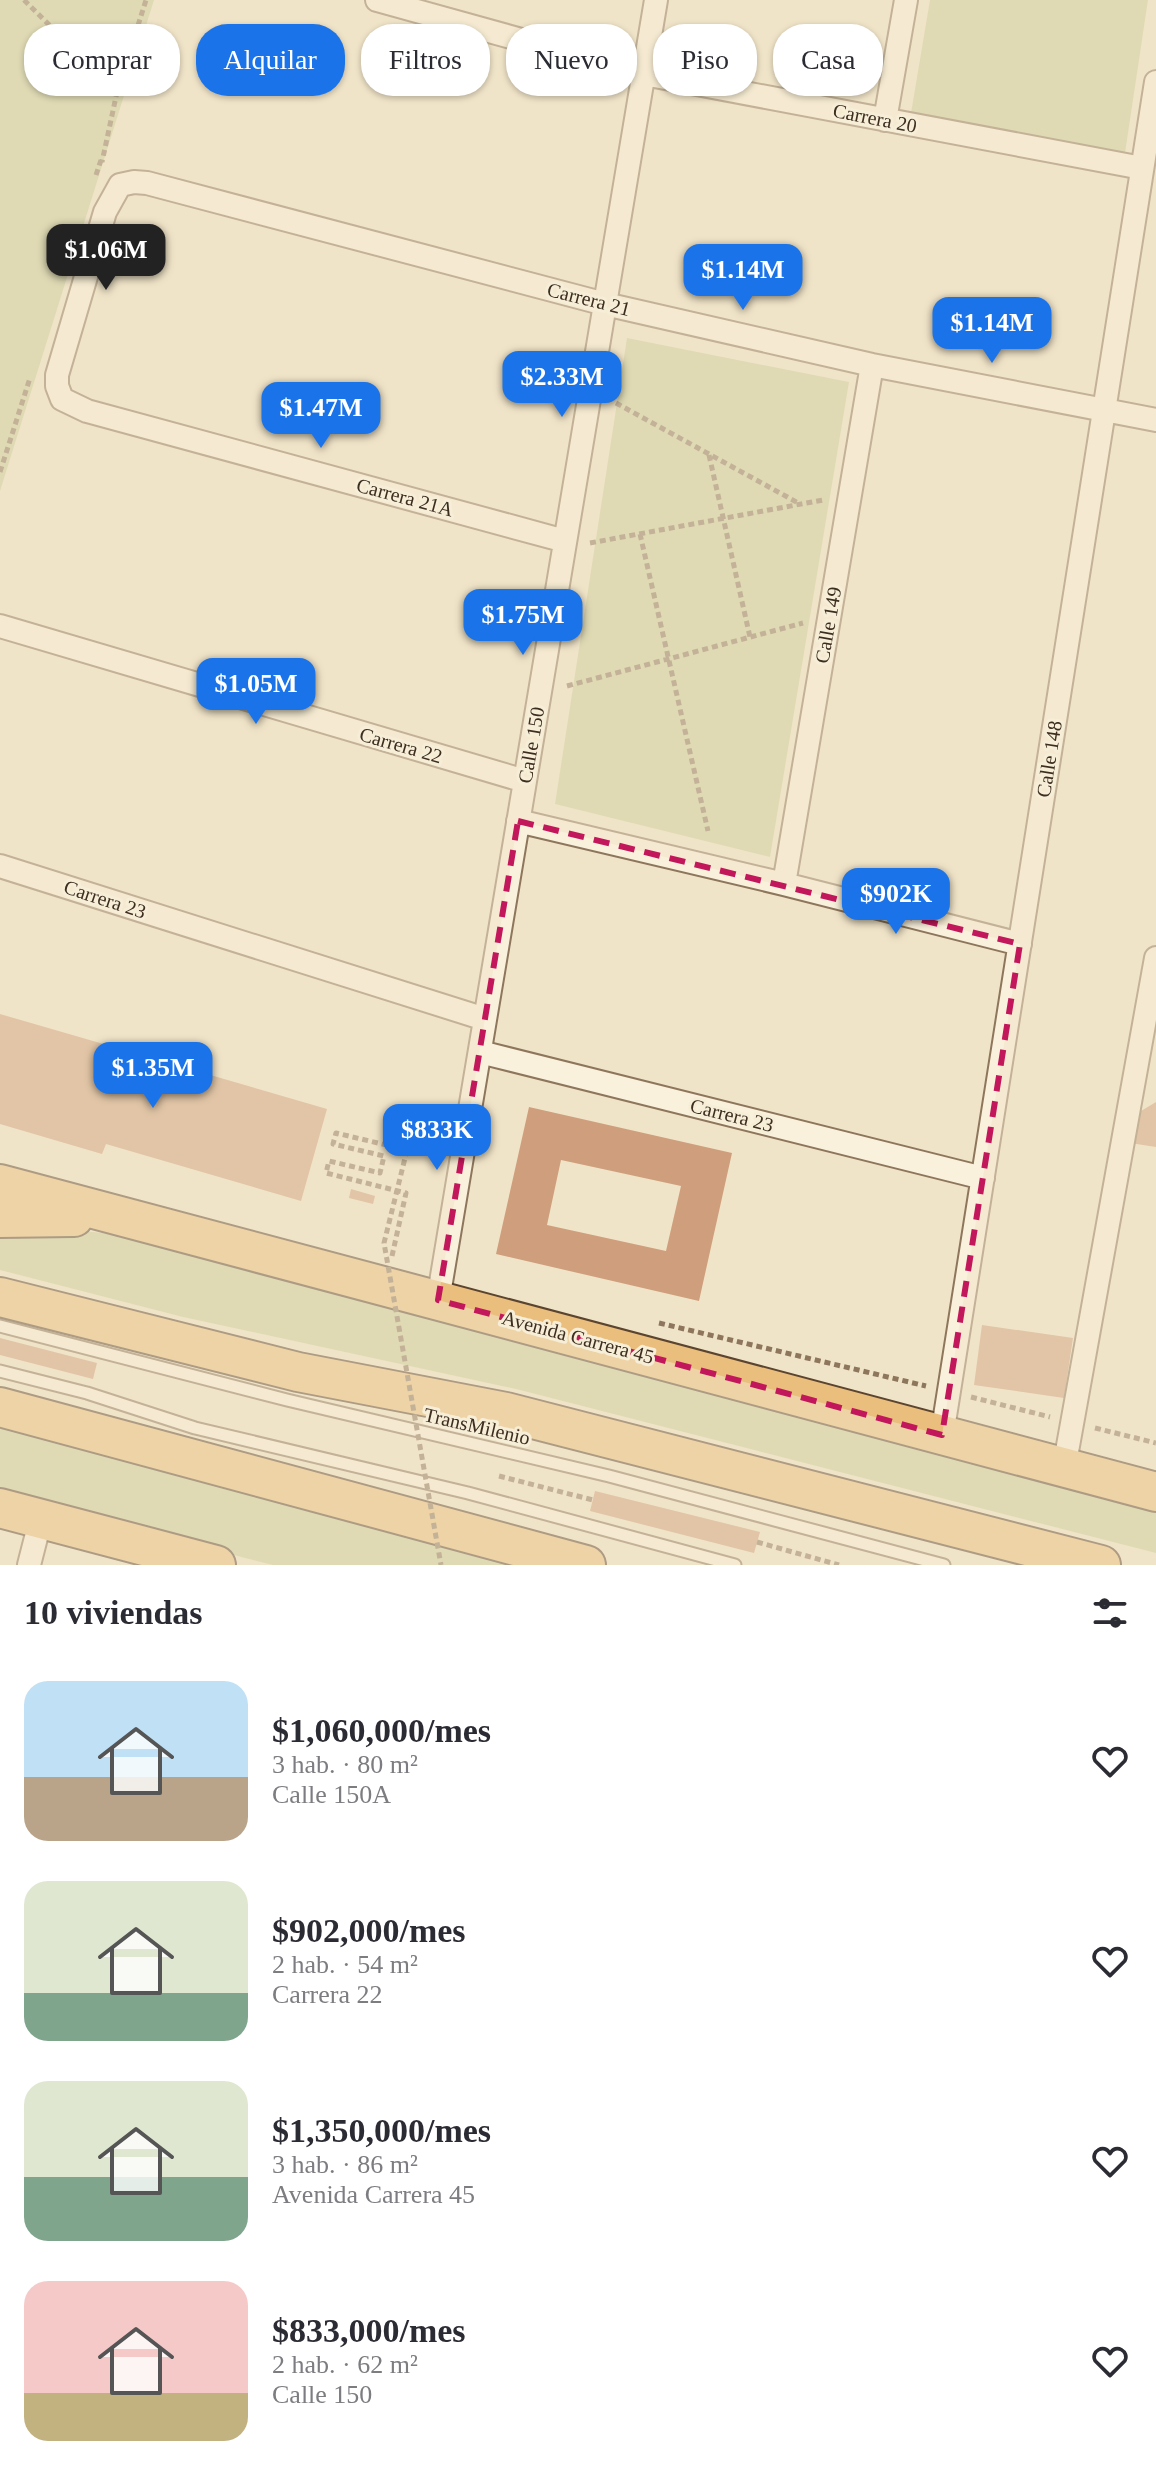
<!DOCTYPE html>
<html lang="es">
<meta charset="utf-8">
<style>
:root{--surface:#fff;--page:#f7f7f7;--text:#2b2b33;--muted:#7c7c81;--accent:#1a73e8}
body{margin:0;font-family:Georgia,serif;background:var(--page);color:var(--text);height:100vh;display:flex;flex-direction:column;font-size:30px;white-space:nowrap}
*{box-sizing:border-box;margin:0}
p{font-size:26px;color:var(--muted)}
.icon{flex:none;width:44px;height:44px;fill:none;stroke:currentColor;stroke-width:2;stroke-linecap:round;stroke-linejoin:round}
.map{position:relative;height:1565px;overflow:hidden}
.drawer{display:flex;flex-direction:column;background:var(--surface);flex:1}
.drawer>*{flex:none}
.banner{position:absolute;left:24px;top:24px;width:1108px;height:72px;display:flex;gap:16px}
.price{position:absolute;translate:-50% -68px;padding:0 18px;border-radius:16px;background:var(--accent);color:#fff;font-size:26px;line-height:52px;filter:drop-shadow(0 2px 4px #0008)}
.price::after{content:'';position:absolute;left:50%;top:48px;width:24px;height:18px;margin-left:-12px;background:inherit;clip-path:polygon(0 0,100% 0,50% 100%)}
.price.on{background:#222;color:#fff}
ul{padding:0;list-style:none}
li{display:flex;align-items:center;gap:24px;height:200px;padding:0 24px}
li span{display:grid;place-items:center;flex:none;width:224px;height:160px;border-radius:24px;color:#555}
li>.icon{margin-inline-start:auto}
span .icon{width:96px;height:96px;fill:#fffc;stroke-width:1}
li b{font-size:34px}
h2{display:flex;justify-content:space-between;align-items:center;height:96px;padding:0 24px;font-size:34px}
.tag{padding:0 28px;border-radius:32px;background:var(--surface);box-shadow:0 2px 6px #0004;font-size:28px;line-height:72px}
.tag.on{background:var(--accent);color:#fff}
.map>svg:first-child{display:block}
.green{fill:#c9cf9b}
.building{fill:#cf9f7d;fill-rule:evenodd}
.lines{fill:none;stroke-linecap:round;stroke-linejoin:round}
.service-casing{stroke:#8d765c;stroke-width:15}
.minor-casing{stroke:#8d765c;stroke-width:26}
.trunk-casing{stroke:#5b4430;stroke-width:42}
.path{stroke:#8d765c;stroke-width:5;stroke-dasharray:6 4;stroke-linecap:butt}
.service{stroke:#faf1dc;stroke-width:11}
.minor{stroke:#faf1dc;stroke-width:22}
.trunk{stroke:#eabe7c;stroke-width:38}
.path-bridge{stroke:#8d765c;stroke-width:5;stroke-dasharray:6 4;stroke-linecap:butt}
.marked{fill:none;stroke:#c2185b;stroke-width:6;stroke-dasharray:16 10;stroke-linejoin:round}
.labels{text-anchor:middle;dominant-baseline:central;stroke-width:6;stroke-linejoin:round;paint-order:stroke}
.street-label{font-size:20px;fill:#3d2e20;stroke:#f7eed8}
</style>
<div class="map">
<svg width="1156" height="1565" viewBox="0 0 1156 1565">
<rect width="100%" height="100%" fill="#f0e4c8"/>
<path class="green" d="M0 0H154L0 491Z
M930 0H1148L1125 153 911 113Z
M627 338 849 382 770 857 555 804Z
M0 1230 94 1232 144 1238 1156 1506V1553L516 1389 183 1317 0 1270Z
M0 1426 525 1565H273L0 1495Z"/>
<path class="building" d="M0 1014 327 1109 301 1201 106 1144 102 1154 0 1124Z
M1156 1102V1147L1130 1143 1131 1117Z
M529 1107 732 1153 699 1301 496 1254ZM561 1160 681 1186 666 1251 547 1225Z
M351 1189 375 1196 373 1204 349 1198Z
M982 1325 1073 1338 1064 1398 974 1385Z
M0 1338 97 1363 93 1379 0 1355Z
M595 1491 760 1532 754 1553 590 1511Z"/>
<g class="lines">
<g class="service-casing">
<path id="service" d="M0 1326 287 1400 609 1476 944 1565
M0 1371 87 1393 195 1428 468 1493 735 1565"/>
</g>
<g class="minor-casing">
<path id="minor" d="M377 0 644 74 1142 168
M885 120 906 0
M565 541 87 411 62 399 57 386V375L105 212 120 185 134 182 147 183 605 304 872 365 1156 420
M0 626 525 781
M518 821 784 884 1020 944
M0 866 485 1019
M784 884 872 365
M480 1052 983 1178
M438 1300 656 0
M942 1435 1156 82
M1064 1468 1156 958
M29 1565 41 1518"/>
</g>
<g class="trunk-casing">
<path id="trunk" d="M0 1184 1156 1492
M0 1218 74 1217
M0 1297 298 1372 506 1412 1101 1565
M0 1407 586 1565
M0 1508 216 1565"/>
</g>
<path class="path" d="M24 0 117 92 102 162
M117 92 146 0
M96 175 101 160
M616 403 800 504
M709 455 750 637
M0 472 30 378
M640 534 708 831
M590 543 823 500
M567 686 803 623
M392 1256 406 1193 326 1173 329 1161 380 1173 384 1156 333 1144 336 1133 407 1150
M659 1323 926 1386
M971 1397 1050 1417
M1095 1428 1156 1443
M499 1476 593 1500
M757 1542 839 1565"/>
<use href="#service" class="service"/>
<use href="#minor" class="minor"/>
<use href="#trunk" class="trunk"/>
<path class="path-bridge" d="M407 1150 384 1243 441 1565"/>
</g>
<path d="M0 0H1156V1565H0ZM518 821 1020 944 942 1435 438 1300Z" fill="#f0e4c8" fill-opacity=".55" fill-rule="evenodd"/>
<path class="marked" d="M518 821 1020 944 942 1435 438 1300Z"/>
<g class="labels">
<g class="street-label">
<text transform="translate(875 118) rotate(11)">Carrera 20</text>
<text transform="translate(589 299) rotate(14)">Carrera 21</text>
<text transform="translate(405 497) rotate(15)">Carrera 21A</text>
<text transform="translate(828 625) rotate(-80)">Calle 149</text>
<text transform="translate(401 745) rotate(16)">Carrera 22</text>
<text transform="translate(531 745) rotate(-80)">Calle 150</text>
<text transform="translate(1049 759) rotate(-81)">Calle 148</text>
<text transform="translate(105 899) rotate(18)">Carrera 23</text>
<text transform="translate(732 1115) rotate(14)">Carrera 23</text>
<text transform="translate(578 1337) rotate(15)">Avenida Carrera 45</text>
<text transform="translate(477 1426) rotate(13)">TransMilenio</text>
</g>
</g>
</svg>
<b class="price on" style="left:106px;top:292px">$1.06M</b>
<b class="price" style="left:743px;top:312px">$1.14M</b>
<b class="price" style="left:992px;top:365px">$1.14M</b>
<b class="price" style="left:562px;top:419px">$2.33M</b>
<b class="price" style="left:321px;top:450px">$1.47M</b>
<b class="price" style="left:523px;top:657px">$1.75M</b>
<b class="price" style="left:256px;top:726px">$1.05M</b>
<b class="price" style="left:896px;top:936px">$902K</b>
<b class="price" style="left:153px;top:1110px">$1.35M</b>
<b class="price" style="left:437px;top:1172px">$833K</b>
<div class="banner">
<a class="tag">Comprar</a>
<a class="tag on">Alquilar</a>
<a class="tag">Filtros</a>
<a class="tag">Nuevo</a>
<a class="tag">Piso</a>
<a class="tag">Casa</a>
</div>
</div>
<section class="drawer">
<h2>10 viviendas<svg class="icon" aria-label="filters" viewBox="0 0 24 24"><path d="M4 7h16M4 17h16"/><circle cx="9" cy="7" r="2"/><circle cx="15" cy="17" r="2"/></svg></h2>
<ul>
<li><span style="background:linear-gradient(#bfe0f5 60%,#b9a48a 0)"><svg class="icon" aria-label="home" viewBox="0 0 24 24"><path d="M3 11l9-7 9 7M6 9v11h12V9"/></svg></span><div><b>$1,060,000/mes</b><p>3 hab. · 80 m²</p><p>Calle 150A</p></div><svg class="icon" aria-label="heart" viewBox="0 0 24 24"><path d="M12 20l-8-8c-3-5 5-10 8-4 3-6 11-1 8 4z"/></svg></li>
<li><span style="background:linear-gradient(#dfe7d0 70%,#7fa58c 0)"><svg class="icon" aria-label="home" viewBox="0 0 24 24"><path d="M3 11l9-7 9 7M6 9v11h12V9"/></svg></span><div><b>$902,000/mes</b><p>2 hab. · 54 m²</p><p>Carrera 22</p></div><svg class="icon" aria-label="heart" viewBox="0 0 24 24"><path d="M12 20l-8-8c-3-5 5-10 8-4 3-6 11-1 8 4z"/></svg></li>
<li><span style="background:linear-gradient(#dfe7d0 60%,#7fa58c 0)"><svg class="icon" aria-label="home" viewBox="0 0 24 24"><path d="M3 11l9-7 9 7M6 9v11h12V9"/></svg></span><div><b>$1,350,000/mes</b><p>3 hab. · 86 m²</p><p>Avenida Carrera 45</p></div><svg class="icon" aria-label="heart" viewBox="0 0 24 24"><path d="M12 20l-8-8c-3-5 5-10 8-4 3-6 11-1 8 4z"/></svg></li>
<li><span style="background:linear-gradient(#f6c9c9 70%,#c2b280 0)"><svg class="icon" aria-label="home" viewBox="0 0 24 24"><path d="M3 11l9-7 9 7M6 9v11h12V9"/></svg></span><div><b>$833,000/mes</b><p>2 hab. · 62 m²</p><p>Calle 150</p></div><svg class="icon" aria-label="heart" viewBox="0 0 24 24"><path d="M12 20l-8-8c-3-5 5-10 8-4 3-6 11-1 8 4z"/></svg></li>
</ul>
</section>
